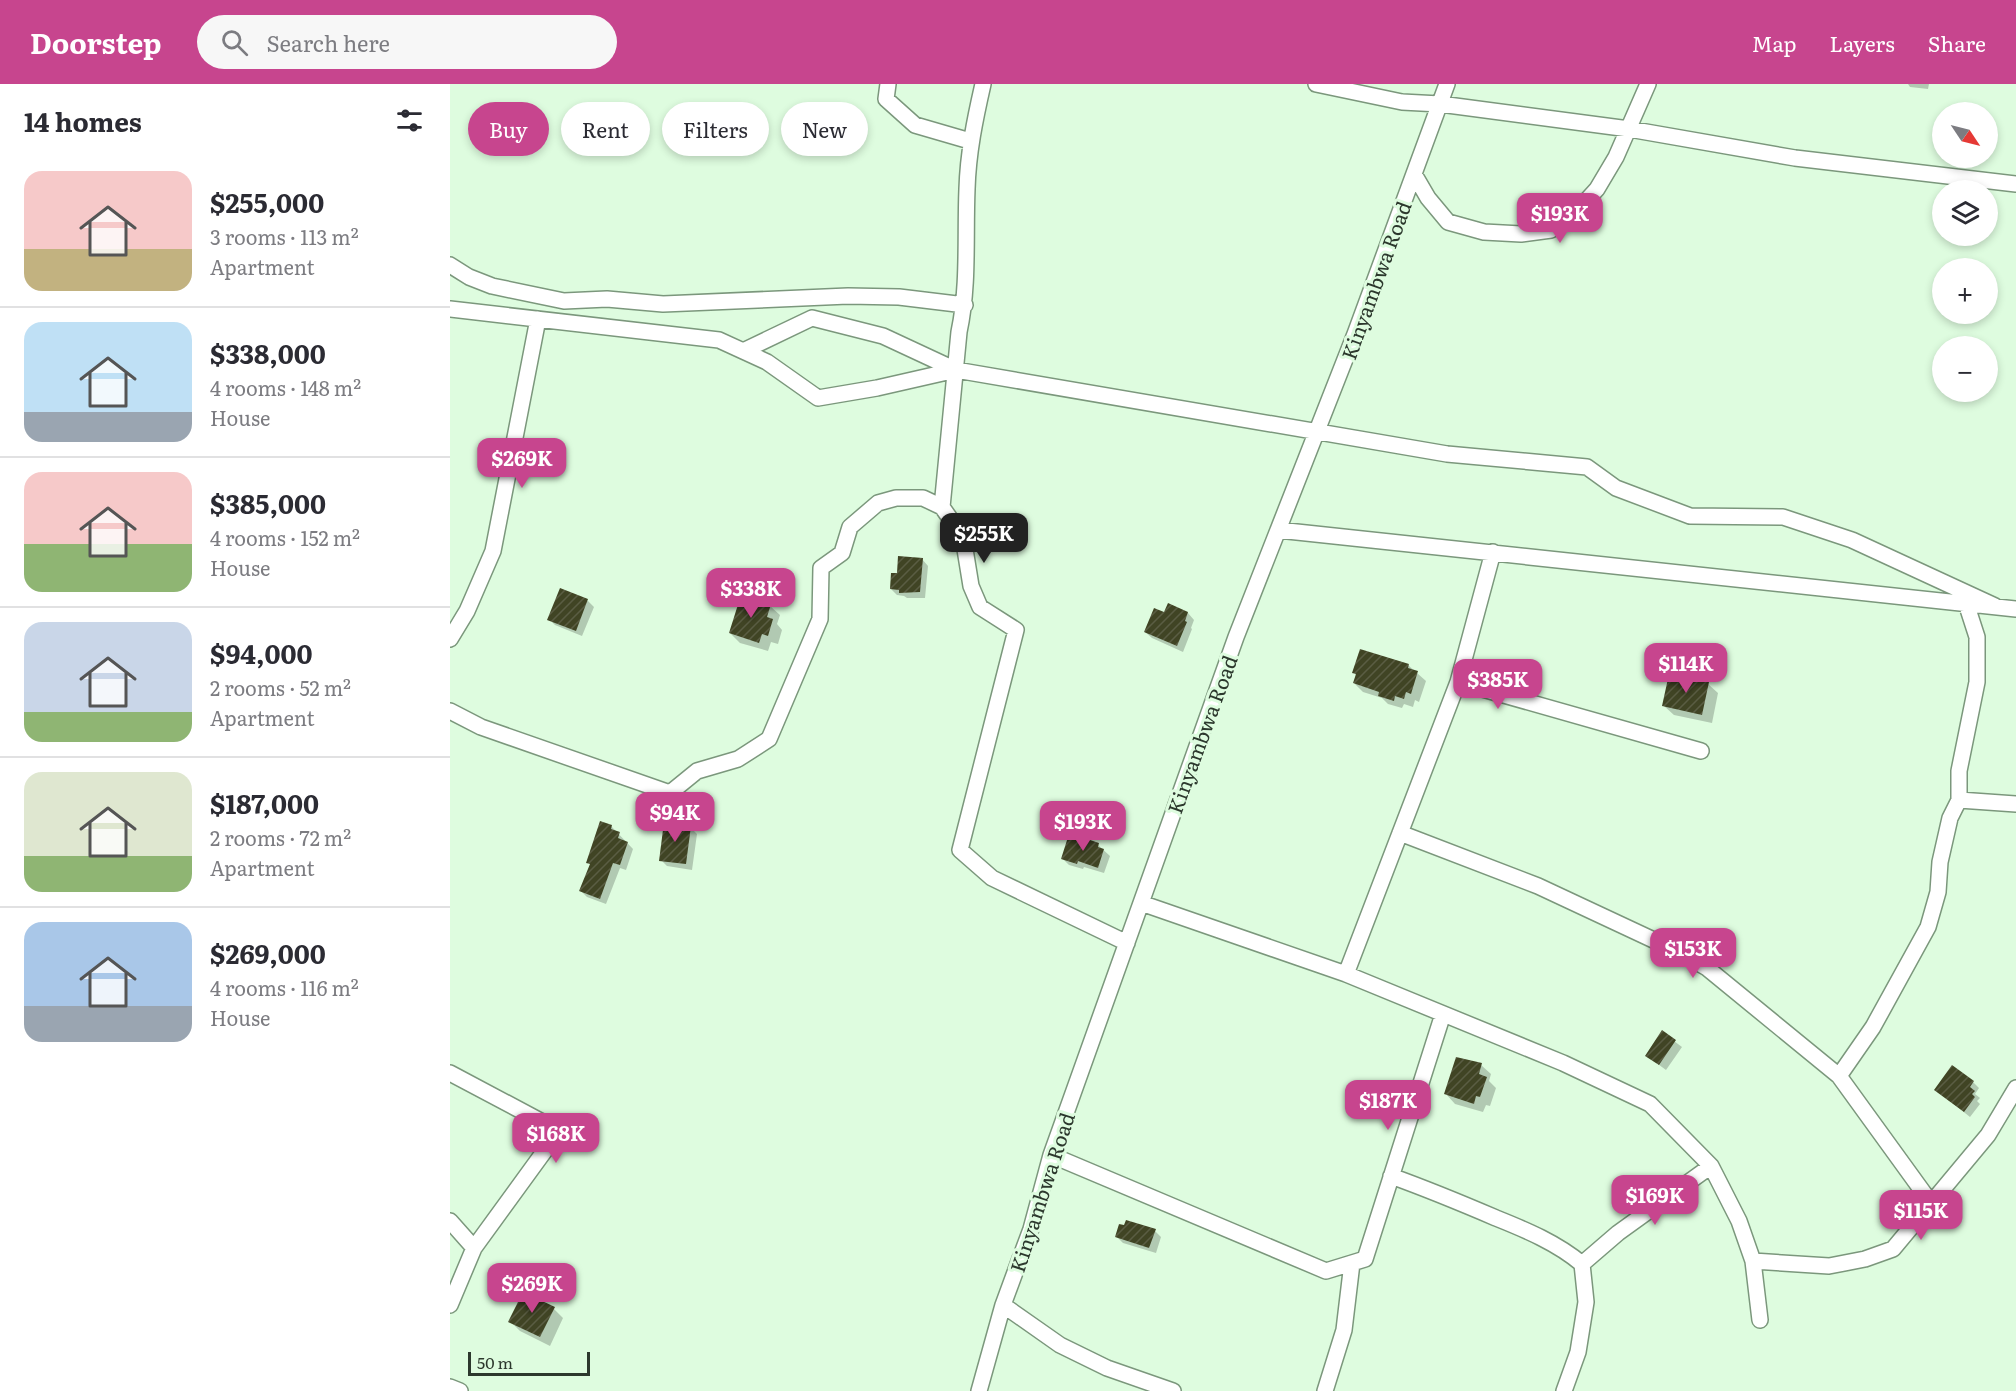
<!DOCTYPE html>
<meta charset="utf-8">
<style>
:root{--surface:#fff;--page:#f7f7f7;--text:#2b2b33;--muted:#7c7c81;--line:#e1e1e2;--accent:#c7458e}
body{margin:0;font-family:Literata,serif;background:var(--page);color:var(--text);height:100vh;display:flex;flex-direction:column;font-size:22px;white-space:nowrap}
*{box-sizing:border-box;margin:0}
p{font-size:20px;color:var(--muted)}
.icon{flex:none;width:33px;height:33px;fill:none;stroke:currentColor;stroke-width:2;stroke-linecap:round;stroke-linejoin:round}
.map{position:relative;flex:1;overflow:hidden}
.sheet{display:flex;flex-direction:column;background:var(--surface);width:450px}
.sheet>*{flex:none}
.guide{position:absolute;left:18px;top:18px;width:570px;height:54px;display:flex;gap:12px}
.needle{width:39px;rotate:125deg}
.controls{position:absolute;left:1482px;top:18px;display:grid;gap:12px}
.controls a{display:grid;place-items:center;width:66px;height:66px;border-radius:50%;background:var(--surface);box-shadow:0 3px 9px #0003;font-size:30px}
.scale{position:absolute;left:18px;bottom:15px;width:122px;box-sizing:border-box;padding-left:6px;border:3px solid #2c382d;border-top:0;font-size:16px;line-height:21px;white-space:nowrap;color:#2c382d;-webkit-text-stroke:4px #defcdf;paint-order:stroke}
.price{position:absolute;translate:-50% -51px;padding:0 14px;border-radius:12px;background:var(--accent);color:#fff;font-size:20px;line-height:39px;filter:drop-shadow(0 2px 3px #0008)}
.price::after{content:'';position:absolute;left:50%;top:36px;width:18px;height:14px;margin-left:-9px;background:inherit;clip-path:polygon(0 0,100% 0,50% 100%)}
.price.current{background:#222;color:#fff}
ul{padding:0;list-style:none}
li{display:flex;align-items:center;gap:18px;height:150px;padding:0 24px}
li+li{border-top:2px solid var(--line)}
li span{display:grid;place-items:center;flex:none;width:168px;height:120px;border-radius:18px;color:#555}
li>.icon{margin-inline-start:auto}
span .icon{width:72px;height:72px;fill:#fffc;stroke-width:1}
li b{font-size:26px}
h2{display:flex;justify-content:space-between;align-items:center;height:72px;padding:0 24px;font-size:26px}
.pill{padding:0 21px;border-radius:27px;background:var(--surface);box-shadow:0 3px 9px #0003;font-size:21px;line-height:54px}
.pill.current{background:var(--accent);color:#fff}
header{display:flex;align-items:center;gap:36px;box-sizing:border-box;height:84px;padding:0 30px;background:var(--accent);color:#fff}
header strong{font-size:28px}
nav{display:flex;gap:33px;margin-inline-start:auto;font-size:21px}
.search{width:420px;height:54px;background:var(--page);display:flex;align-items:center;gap:15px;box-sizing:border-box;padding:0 21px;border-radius:33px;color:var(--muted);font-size:22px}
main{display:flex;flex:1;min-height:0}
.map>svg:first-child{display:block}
.shadow{fill:#0003}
.building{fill:url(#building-hatch)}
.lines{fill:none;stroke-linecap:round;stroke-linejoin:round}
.minor-casing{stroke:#7b977c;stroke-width:18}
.minor{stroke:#fff;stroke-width:15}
.labels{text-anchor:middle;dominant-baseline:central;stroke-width:6;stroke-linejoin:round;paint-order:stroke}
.street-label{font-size:20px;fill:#2c382d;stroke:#defcdf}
</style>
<header>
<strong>Doorstep</strong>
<div class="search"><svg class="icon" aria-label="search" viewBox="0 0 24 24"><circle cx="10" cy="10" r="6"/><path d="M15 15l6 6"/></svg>Search here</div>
<nav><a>Map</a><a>Layers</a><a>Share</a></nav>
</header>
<main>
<section class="sheet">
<h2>14 homes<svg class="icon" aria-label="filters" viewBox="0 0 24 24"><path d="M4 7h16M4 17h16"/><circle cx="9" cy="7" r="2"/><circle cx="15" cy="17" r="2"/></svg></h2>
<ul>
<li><span style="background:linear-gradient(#f6c9c9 65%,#c2b280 0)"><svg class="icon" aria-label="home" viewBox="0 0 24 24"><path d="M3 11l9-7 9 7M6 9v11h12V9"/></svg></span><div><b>$255,000</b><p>3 rooms · 113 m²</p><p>Apartment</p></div></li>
<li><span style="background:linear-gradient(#bfe0f5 75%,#9aa5b1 0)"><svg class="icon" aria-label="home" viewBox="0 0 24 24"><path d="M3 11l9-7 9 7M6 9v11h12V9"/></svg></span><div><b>$338,000</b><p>4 rooms · 148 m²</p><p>House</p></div></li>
<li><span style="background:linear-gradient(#f6c9c9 60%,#8fb573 0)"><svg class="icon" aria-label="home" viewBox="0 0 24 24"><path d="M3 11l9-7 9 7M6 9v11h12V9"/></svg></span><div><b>$385,000</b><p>4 rooms · 152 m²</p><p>House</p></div></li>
<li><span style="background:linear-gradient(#c9d6e8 75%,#8fb573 0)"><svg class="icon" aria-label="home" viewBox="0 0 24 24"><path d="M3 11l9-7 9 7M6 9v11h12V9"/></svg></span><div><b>$94,000</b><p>2 rooms · 52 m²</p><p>Apartment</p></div></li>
<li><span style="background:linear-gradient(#dfe7d0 70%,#8fb573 0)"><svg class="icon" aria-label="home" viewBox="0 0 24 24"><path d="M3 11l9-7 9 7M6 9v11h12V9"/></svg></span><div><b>$187,000</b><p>2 rooms · 72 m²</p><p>Apartment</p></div></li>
<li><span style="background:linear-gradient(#a9c7e8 70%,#9aa5b1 0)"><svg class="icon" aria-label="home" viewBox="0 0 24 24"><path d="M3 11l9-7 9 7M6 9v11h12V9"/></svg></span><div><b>$269,000</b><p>4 rooms · 116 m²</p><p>House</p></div></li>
</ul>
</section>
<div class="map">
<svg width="1566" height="1307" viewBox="0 0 1566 1307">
<defs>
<pattern id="building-hatch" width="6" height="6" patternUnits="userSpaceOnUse" patternTransform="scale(1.5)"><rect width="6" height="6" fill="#404424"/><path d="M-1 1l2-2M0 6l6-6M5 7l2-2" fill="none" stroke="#5a5d43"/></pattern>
</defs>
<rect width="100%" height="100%" fill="#defcdf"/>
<path class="shadow" d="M1458 0H1479L1478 5 1460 3Z
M472 475 478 482 475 514H457L454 512 447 511 441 505 448 491Z
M111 506 138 517 144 523 132 552 105 541 99 535Z
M719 521 738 529 744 536 741 544 742 545 733 568 702 554 695 548 715 530Z
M320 522 330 531 327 540 332 546 328 560 321 558 318 567 290 559 280 549Z
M958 581 976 597 969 618 965 616 963 623 954 620 952 624 938 620 932 614 913 608 904 599 907 592 904 589Z
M1258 600 1268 609 1262 639 1224 631 1214 622Z
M161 742 183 765 176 786 170 784 156 820 137 813 131 807 141 781 138 778Z
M240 743 247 750 242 786 217 782 211 776Z
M648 761 660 772 654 789 634 783 633 785 619 781 613 775Z
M1212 948 1232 963 1216 986 1197 972Z
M1031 981 1041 990 1039 997 1046 1004 1040 1022 1036 1021 1033 1028 1005 1020 996 1010Z
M1523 998 1529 1004 1525 1010 1530 1014 1527 1017 1530 1020 1520 1033 1486 1006Z
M705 1147 711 1153 706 1169 673 1159 667 1153Z
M104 1225 113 1234 100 1262 70 1247 60 1237Z"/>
<path class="building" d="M448 472 473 474 470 508 449 509V506L440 505 441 489H447Z
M110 504 138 515 126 547 97 536Z
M291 511 321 520 317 533 323 535 318 552 312 550 309 559 279 549Z
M718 519 738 528 735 537 737 538 727 562 694 548 704 524 714 528Z
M910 565 959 580 958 584 968 587 961 610 956 608 954 615 945 612 944 617 928 612 929 608 903 599 906 590 902 589Z
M1219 590 1259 598 1252 631 1212 622Z
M150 737 162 741 161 745 170 748 168 754 178 758 170 781 163 779 150 815 129 807 140 780 136 779Z
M214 738 241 742 236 780 209 777Z
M618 753 630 757 631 753 649 759 648 763 654 765 648 784 628 777 627 780 611 775Z
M1212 946 1226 956 1209 981 1195 972Z
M1006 973 1032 979 1029 990 1037 993 1030 1013 1026 1012 1024 1020 994 1010Z
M1502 981 1524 997 1520 1003 1525 1007 1522 1010 1525 1013 1514 1028 1484 1006Z
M676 1136 706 1145 699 1164 665 1153 669 1140 674 1141Z
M73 1208 105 1223 90 1253 58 1238Z"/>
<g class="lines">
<g class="minor-casing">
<path id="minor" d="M438 0 436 15 465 41 520 57
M533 0C525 35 518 69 517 105 515 153 519 201 509 248L492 423 513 453 521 502 530 523 566 546 510 766 542 794 677 859
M866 0 952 18 990 20 1179 45 1345 74 1566 100
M964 90 978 114 998 138 1034 148 1071 150 1101 146 1127 127 1147 105 1166 73 1198 0
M0 181 19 193 42 202 114 217 157 215 213 220 398 212 449 213 515 221
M0 225 269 256 317 278 368 314 427 304 506 286 997 370 1137 383 1166 404 1240 432 1333 433 1402 456 1545 522
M293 267 362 234 433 252 506 286
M828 446 1566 525
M1043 468 1008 598 1251 667
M0 555 17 527 43 467 88 235
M1008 598 896 890 1113 979 1200 1020 1261 1082 1289 1137 1303 1177 1310 1236
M0 627 31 643 220 709 247 687 288 675 319 655 370 535 371 484 392 469 400 443 428 419 446 414H473L492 423
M1509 716 1566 720
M950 749 1088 802 1227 867 1257 884 1389 992 1481 1119
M691 819 896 890
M0 989 96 1040 104 1054 24 1164 0 1221
M1389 992 1423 943 1478 843 1488 808 1490 778 1500 734 1509 716V687L1527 598V553L1516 519
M601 1071 876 1187 915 1175 993 930
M941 1092C977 1105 1011 1119 1046 1134 1076 1146 1107 1159 1132 1180L1136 1218 1128 1268 1114 1307
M0 1137 24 1164
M1303 1177 1379 1182 1415 1175 1443 1165 1538 1051 1566 1004
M1132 1180 1168 1149 1261 1082
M553 1221 610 1261 657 1284 723 1307
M0 1303 10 1307
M529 1307 553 1221 581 1145 601 1071 786 553 905 250 997 0
M875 1307 894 1246 902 1179"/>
</g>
<use href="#minor" class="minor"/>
</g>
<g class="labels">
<g class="street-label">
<text transform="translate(925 196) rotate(-70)">Kinyambwa Road</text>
<text transform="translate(751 650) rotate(-70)">Kinyambwa Road</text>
<text transform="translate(591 1108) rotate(-72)">Kinyambwa Road</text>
</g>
</g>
</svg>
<div class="controls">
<a><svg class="needle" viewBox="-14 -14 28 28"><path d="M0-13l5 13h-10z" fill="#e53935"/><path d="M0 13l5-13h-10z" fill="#7c7c81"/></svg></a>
<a><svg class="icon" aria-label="layers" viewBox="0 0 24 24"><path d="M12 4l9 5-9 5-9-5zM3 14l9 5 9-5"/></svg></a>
<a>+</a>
<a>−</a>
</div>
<div class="scale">50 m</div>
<b class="price" style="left:1110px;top:160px">$193K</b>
<b class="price" style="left:72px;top:405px">$269K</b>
<b class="price current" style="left:534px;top:480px">$255K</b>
<b class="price" style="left:301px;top:535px">$338K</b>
<b class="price" style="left:1236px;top:610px">$114K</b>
<b class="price" style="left:1048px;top:626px">$385K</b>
<b class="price" style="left:225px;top:759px">$94K</b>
<b class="price" style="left:633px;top:768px">$193K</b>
<b class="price" style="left:1243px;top:895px">$153K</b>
<b class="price" style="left:938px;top:1047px">$187K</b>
<b class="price" style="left:106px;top:1080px">$168K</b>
<b class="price" style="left:1205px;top:1142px">$169K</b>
<b class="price" style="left:1471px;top:1157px">$115K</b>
<b class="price" style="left:82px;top:1230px">$269K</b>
<div class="guide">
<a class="pill current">Buy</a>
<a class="pill">Rent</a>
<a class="pill">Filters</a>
<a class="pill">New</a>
</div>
</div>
</main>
